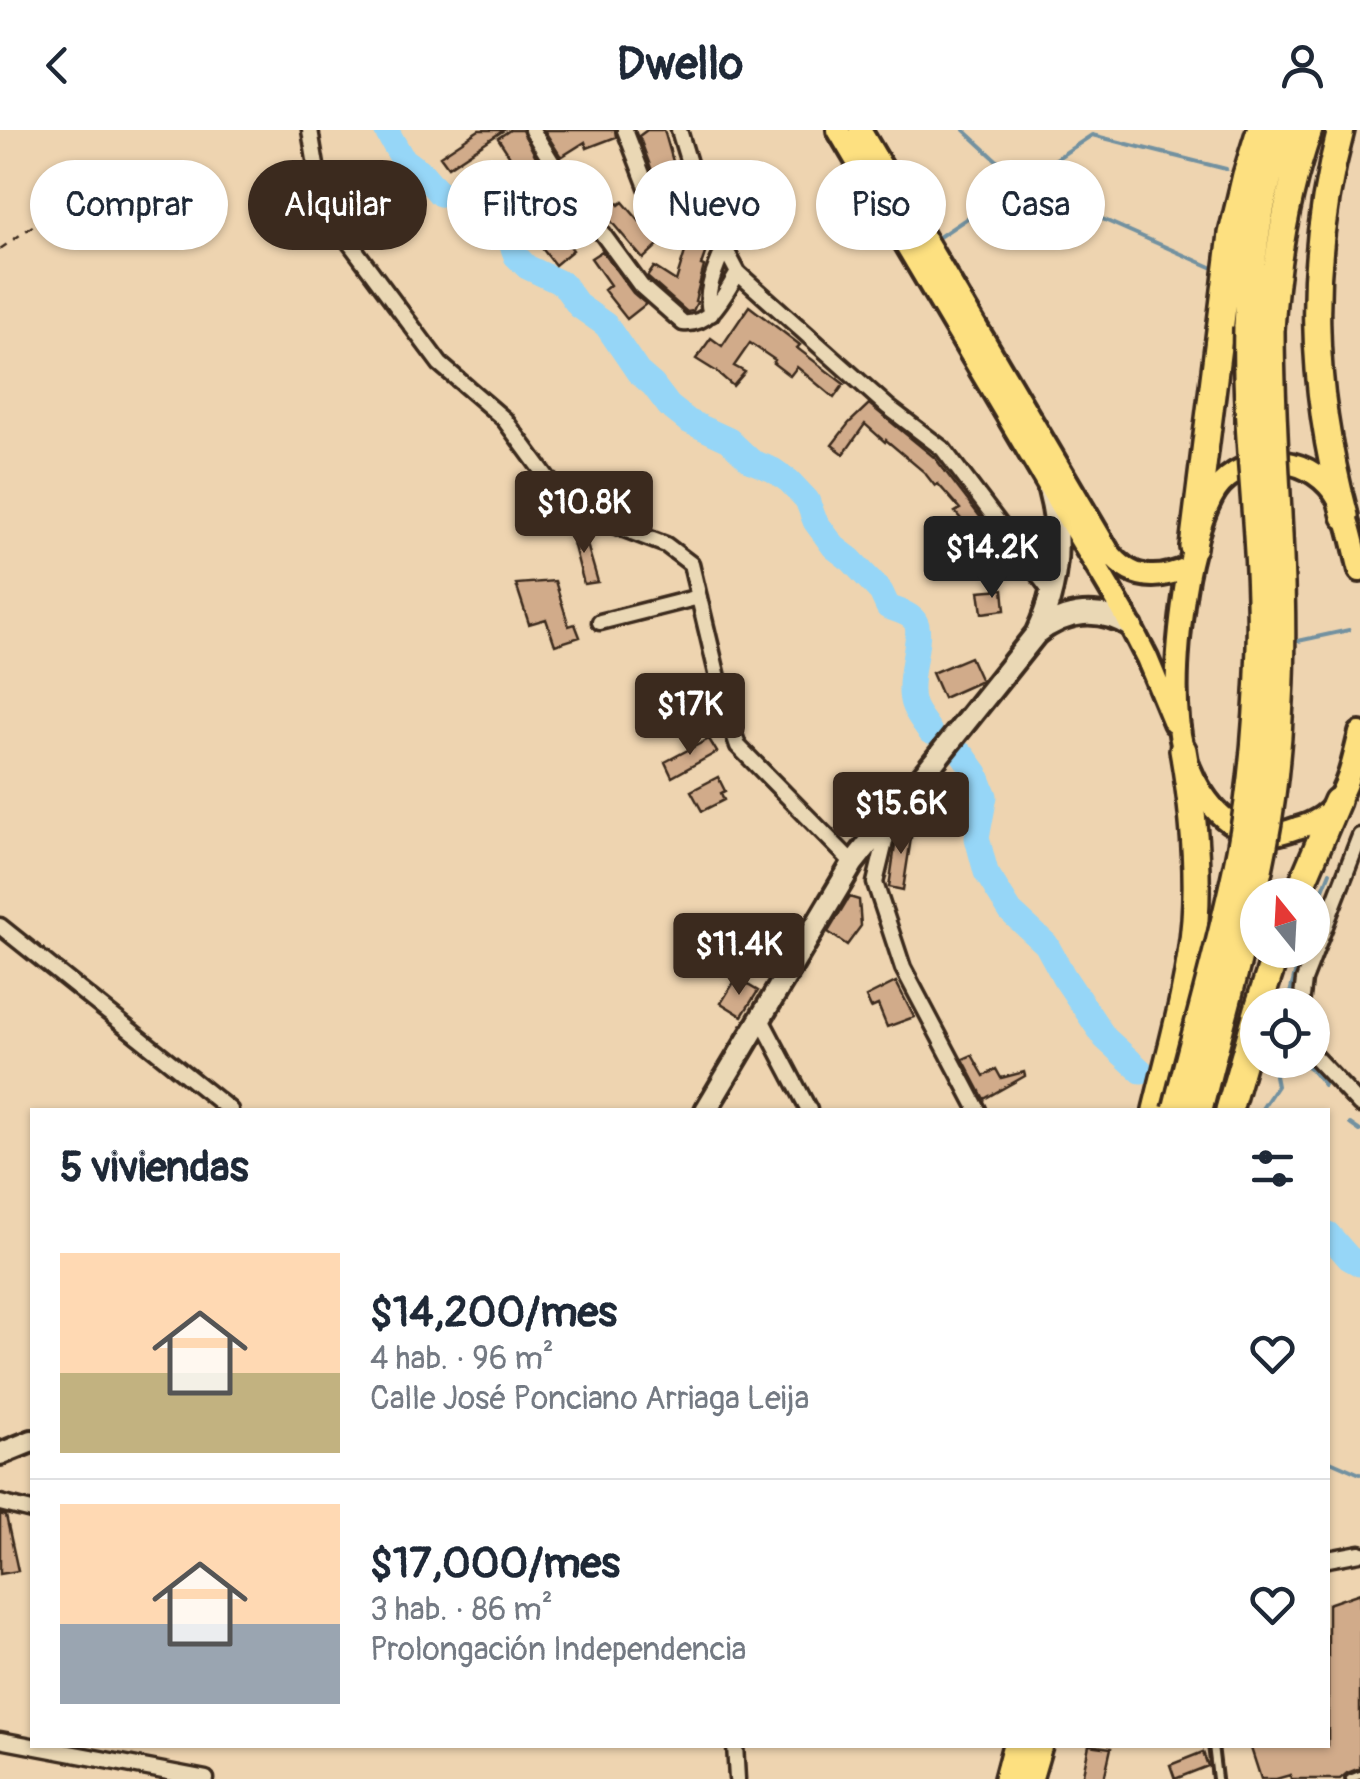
<!DOCTYPE html>
<html lang="es">
<meta charset="utf-8">
<style>
:root{--surface:#fff;--page:#f6f6f7;--text:#1f2937;--muted:#747a83;--line:#e0e1e3;--accent:#3b2a1e}
body{margin:0;font-family:Pangolin,sans-serif;background:var(--page);color:var(--text);height:100vh;display:flex;flex-direction:column;font-size:38px;white-space:nowrap}
*{box-sizing:border-box;margin:0}
p{font-size:32px;color:var(--muted)}
.icon{flex:none;width:55px;height:55px;fill:none;stroke:currentColor;stroke-width:2;stroke-linecap:round;stroke-linejoin:round}
.map{position:relative;flex:1;overflow:hidden}
.drawer{position:absolute;left:30px;top:978px;width:1300px;height:640px;display:flex;flex-direction:column;background:var(--surface);border-radius:0px;box-shadow:0 2px 8px #0004}
.drawer>*{flex:none}
.banner{position:absolute;left:30px;top:30px;width:1300px;height:90px;display:flex;gap:20px}
.needle{width:65px;rotate:342deg}
.fabs{position:absolute;left:1240px;top:748px;display:grid;gap:20px}
.fabs a{display:grid;place-items:center;width:90px;height:90px;border-radius:50%;background:var(--surface);box-shadow:0 2px 8px #0004;font-size:50px}
.price{position:absolute;translate:-50% -85px;padding:0 22px;border-radius:10px;background:var(--accent);color:#fff;font-size:32px;line-height:65px;filter:drop-shadow(0 2px 5px #0008)}
.price::after{content:'';position:absolute;left:50%;top:60px;width:30px;height:22px;margin-left:-15px;background:inherit;clip-path:polygon(0 0,100% 0,50% 100%)}
.price.current{background:#222;color:#fff}
ul{padding:0;list-style:none}
li{display:flex;align-items:center;gap:30px;height:250px;padding:0 30px}
li+li{border-top:2px solid var(--line)}
li span{display:grid;place-items:center;flex:none;width:280px;height:200px;border-radius:0px;color:#555}
li>.icon{margin-inline-start:auto}
span .icon{width:120px;height:120px;fill:#fffc;stroke-width:1}
li b{font-size:42px}
h2{display:flex;justify-content:space-between;align-items:center;height:120px;padding:0 30px;font-size:42px}
.pill{padding:0 35px;border-radius:45px;background:var(--surface);box-shadow:0 2px 8px #0004;font-size:35px;line-height:90px}
.pill.current{background:var(--accent);color:#fff}
header{display:flex;justify-content:space-between;align-items:center;height:130px;padding:0 30px;background:var(--surface);font-size:45px;font-weight:800}
.map>svg:first-child{display:block}
.lines{fill:none;stroke-linecap:round;stroke-linejoin:round}
.stream{stroke:#7291a0;stroke-width:4}
.river{stroke:#96d6f7;stroke-width:25}
.building{fill:#d1ab8a;stroke:#3b2a1e;stroke-width:2.5}
.lane-casing{stroke:#3b2a1e;stroke-width:14}
.street-casing{stroke:#3b2a1e;stroke-width:21}
.secondary-casing{stroke:#3b2a1e;stroke-width:28}
.primary-casing{stroke:#3b2a1e;stroke-width:28}
.highway-casing{stroke:#3b2a1e;stroke-width:32}
.path{stroke:#3b2a1e;stroke-width:2.5;stroke-dasharray:8 8;stroke-linecap:butt}
.lane{stroke:#ead8b5;stroke-width:6}
.street{stroke:#ead8b5;stroke-width:14}
.secondary{stroke:#ead8b5;stroke-width:20}
.primary{stroke:#fde080;stroke-width:20}
.highway{stroke:#fde080;stroke-width:25}
.highway-bridge-casing{stroke:#3b2a1e;stroke-width:32;stroke-linecap:butt}
.highway-bridge{stroke:#fde080;stroke-width:25}
</style>
<header><svg class="icon" aria-label="back" viewBox="0 0 24 24"><path d="M15 5l-7 7 7 7"/></svg>Dwello<svg class="icon" aria-label="person" viewBox="0 0 24 24"><circle cx="12" cy="8" r="4"/><path d="M4 21q1-7 8-7t8 7"/></svg></header>
<div class="map">
<svg width="1360" height="1649" viewBox="0 0 1360 1649">
<rect width="100%" height="100%" fill="#eed4b0"/>
<filter id="ink" filterUnits="userSpaceOnUse"><feTurbulence type="fractalNoise" baseFrequency=".01" numOctaves="2"/><feDisplacementMap in="SourceGraphic" scale="20" xChannelSelector="R" yChannelSelector="G"/><feConvolveMatrix kernelMatrix="1 2 1 2 8 2 1 2 1" color-interpolation-filters="sRGB"/></filter>
<g filter="url(#ink)">
<g class="lines">
<path class="stream" d="M964 0 1021 53 1211 137
M939 107 1092 5 1226 39
M1298 511 1349 500
M1312 787 1330 742
M1287 875 1301 820
M1298 930 1311 939 1324 955
M1261 980 1277 956 1272 930
M1350 994 1360 1001
M1328 1330 1360 1344"/>
<path class="river" d="M386 0 402 28 422 43 440 64 455 67 470 81 496 99 510 110 516 126 527 137 563 154 579 176 606 195 638 242 653 255 669 276 688 291 729 310 751 331 773 340 789 351 807 370 815 391 834 417 851 430 881 462 888 477C896 480 912 484 916 493 923 507 905 550 913 574 916 584 925 593 930 602
M963 625 976 643 985 666 977 708 986 742 1011 782 1046 814 1064 847 1105 908 1141 941
M1328 1104 1349 1128 1360 1134"/>
</g>
<path class="building" d="M479 0H504L448 37 440 26Z
M510 0H522L537 29 533 31 546 55 529 67 515 45 520 42 498 8Z
M544 0H615L616 7 587 18 585 12 561 27Z
M647 0H664L676 42 655 49 639 6Z
M589 41 598 53 601 51 619 75 623 72 659 114 643 129 576 50Z
M565 70 585 98 567 112 573 120 555 135 534 108 554 91 548 83Z
M690 106 709 112 701 135 704 136 695 171 697 172 693 181 687 182 647 147 654 137 676 151Z
M602 121 633 163 646 174 627 189 604 160 610 155 591 128Z
M749 176 800 215 797 218 844 254 834 268 797 237 790 246 773 233 775 230 750 213 734 236 745 242 733 256 717 242 696 229 711 208 722 216Z
M869 274 935 328 1007 422 990 435 974 415 969 419 962 411 965 409 954 394 961 389 955 382 960 379 938 354 935 356 924 342 886 310 885 312 865 294 844 324 832 315 849 293Z
M582 397 598 452 584 454 570 401Z
M555 451 569 496 575 494 580 507 555 515 546 489 529 494 516 454Z
M1003 459 1005 480 982 483 979 461Z
M970 527 981 551 943 568 932 543Z
M709 609 717 622 672 647 665 632Z
M718 647 725 661 721 663 724 670 702 681 691 661Z
M903 693 913 695 903 760 889 757 896 709Z
M849 767 859 770 861 796 847 815 828 802Z
M734 852 746 854 758 861 742 886 721 873Z
M896 852 914 887 887 897 878 875 871 878 866 867Z
M972 925 984 946 996 939 1001 948 1024 942 1025 946 984 969 963 929Z
M0 1384 6 1386 18 1441 0 1444Z
M1360 1463V1638L1347 1643 1340 1649H1291L1290 1645 1276 1649H1261L1250 1615H1328V1474Z
M1089 1615 1111 1618 1104 1649H1082Z
M1203 1622 1208 1636 1175 1649 1170 1635Z"/>
<g class="lines">
<g class="lane-casing">
<path id="lane" d="M1213 1615 1217 1649
M1350 1649 1360 1645"/>
</g>
<g class="street-casing">
<path id="street" d="M310 0 323 77 440 234 504 289 562 368 616 396 666 415 691 434 726 581 738 616 853 733
M532 0 562 49 641 156 683 193C712 196 724 164 738 143
M625 0 652 70 683 80 701 73
M679 0 701 73 738 143 888 277 943 319 1051 462
M711 184C703 163 716 138 724 118
M600 492 699 467
M890 691 875 753 903 838 978 980
M0 796 230 980
M1301 875 1304 850 1360 706
M761 889 809 980
M1312 924 1360 975
M0 1373 32 1381
M1328 1429 1360 1423
M0 1610 206 1649
M735 1615 737 1649"/>
</g>
<g class="secondary-casing">
<path id="secondary" d="M1037 502C1058 457 1062 408 1049 360
M706 980 853 733 1036 504C1066 480 1100 477 1132 497
M0 1324 32 1311"/>
</g>
<g class="primary-casing">
<path id="primary" d="M838 0 1124 483 1147 528 1174 593
M860 0 1109 422C1131 451 1158 451 1189 437
M1360 441C1354 418 1350 390 1338 369 1314 327 1256 318 1221 354 1203 373 1189 433 1185 460 1178 507 1171 572 1183 619 1192 653 1216 694 1253 703 1267 707 1284 703 1297 698 1312 694 1326 687 1335 674 1349 655 1354 626 1360 603"/>
</g>
<g class="highway-casing">
<path id="highway" d="M1341 0C1306 131 1310 255 1345 386
M1247 197C1250 129 1260 63 1284 0
M1271 200C1275 131 1286 66 1309 0
M1193 417 1232 104 1246 45 1260 0
M1297 765 1337 671
M1259 875 1277 820
M1156 980C1171 918 1190 854 1195 790 1199 733 1193 677 1183 620
M1229 980 1258 879
M1007 1649 1016 1615
M1029 1649 1039 1615"/>
</g>
<path class="path" d="M0 119 57 79"/>
<use href="#lane" class="lane"/>
<use href="#street" class="street"/>
<use href="#secondary" class="secondary"/>
<use href="#primary" class="primary"/>
<use href="#highway" class="highway"/>
<g class="highway-bridge-casing">
<path id="highway-bridge" d="M1176 980C1197 894 1223 808 1240 721 1253 654 1258 585 1260 517 1263 410 1244 304 1247 197
M1199 980C1221 892 1247 804 1264 715 1273 668 1278 619 1280 571 1287 447 1271 324 1271 200"/>
</g>
<use href="#highway-bridge" class="highway-bridge"/>
</g>
</g>
</svg>
<div class="fabs">
<a><svg class="needle" viewBox="-14 -14 28 28"><path d="M0-13l5 13h-10z" fill="#e53935"/><path d="M0 13l5-13h-10z" fill="#747a83"/></svg></a>
<a><svg class="icon" aria-label="locate" viewBox="0 0 24 24"><circle cx="12" cy="12" r="6"/><path d="M12 2v4M12 18v4M2 12h4M18 12h4"/></svg></a>
</div>
<b class="price" style="left:584px;top:426px">$10.8K</b>
<b class="price current" style="left:992px;top:471px">$14.2K</b>
<b class="price" style="left:690px;top:628px">$17K</b>
<b class="price" style="left:901px;top:727px">$15.6K</b>
<b class="price" style="left:739px;top:868px">$11.4K</b>
<div class="banner">
<a class="pill">Comprar</a>
<a class="pill current">Alquilar</a>
<a class="pill">Filtros</a>
<a class="pill">Nuevo</a>
<a class="pill">Piso</a>
<a class="pill">Casa</a>
</div>
<section class="drawer">
<h2>5 viviendas<svg class="icon" aria-label="filters" viewBox="0 0 24 24"><path d="M4 7h16M4 17h16"/><circle cx="9" cy="7" r="2"/><circle cx="15" cy="17" r="2"/></svg></h2>
<ul>
<li><span style="background:linear-gradient(#ffd9b3 60%,#c2b280 0)"><svg class="icon" aria-label="home" viewBox="0 0 24 24"><path d="M3 11l9-7 9 7M6 9v11h12V9"/></svg></span><div><b>$14,200/mes</b><p>4 hab. · 96 m²</p><p>Calle José Ponciano Arriaga Leija</p></div><svg class="icon" aria-label="heart" viewBox="0 0 24 24"><path d="M12 20l-8-8c-3-5 5-10 8-4 3-6 11-1 8 4z"/></svg></li>
<li><span style="background:linear-gradient(#ffd9b3 60%,#9aa5b1 0)"><svg class="icon" aria-label="home" viewBox="0 0 24 24"><path d="M3 11l9-7 9 7M6 9v11h12V9"/></svg></span><div><b>$17,000/mes</b><p>3 hab. · 86 m²</p><p>Prolongación Independencia</p></div><svg class="icon" aria-label="heart" viewBox="0 0 24 24"><path d="M12 20l-8-8c-3-5 5-10 8-4 3-6 11-1 8 4z"/></svg></li>
</ul>
</section>
</div>
